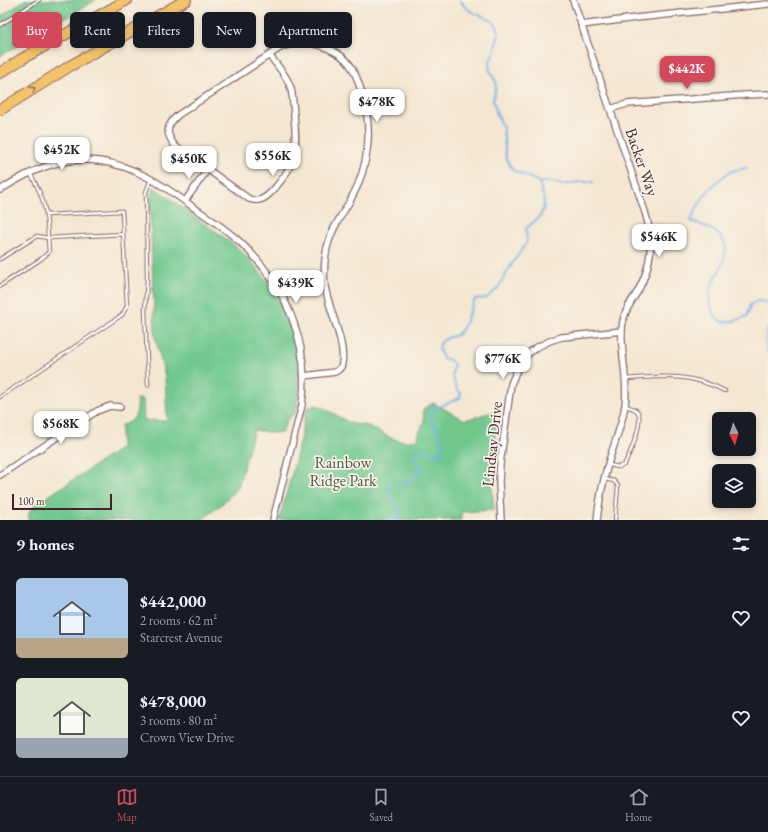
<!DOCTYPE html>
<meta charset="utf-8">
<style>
:root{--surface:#171b24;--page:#242831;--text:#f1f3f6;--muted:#9ea1a6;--line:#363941;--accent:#d1495b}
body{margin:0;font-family:"EB Garamond",serif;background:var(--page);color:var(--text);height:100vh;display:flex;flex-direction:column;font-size:15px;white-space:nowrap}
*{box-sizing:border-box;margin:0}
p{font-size:13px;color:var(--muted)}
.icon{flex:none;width:22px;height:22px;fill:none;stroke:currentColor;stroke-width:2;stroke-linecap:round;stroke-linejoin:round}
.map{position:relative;height:520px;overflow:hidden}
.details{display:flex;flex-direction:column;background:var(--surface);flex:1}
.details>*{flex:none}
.banner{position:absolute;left:12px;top:12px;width:400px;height:36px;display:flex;gap:8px}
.needle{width:26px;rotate:176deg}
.fabs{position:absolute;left:712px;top:412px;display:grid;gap:8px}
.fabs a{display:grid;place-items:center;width:44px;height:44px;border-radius:6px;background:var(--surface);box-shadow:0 2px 6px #0003;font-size:20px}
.scale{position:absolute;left:12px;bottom:10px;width:100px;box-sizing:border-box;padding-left:4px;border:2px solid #4a1f2b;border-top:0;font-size:11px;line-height:14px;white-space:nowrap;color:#4a1f2b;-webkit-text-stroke:3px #f7f3e8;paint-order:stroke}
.price{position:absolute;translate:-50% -34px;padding:0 9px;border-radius:8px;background:#fff;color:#222;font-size:13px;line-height:26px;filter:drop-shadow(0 1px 2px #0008)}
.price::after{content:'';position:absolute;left:50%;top:24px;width:12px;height:9px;margin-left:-6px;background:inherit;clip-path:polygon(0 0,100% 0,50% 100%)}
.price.active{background:var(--accent);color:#fff}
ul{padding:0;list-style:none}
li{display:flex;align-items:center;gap:12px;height:100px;padding:0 16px}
li span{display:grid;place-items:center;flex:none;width:112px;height:80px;border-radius:6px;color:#555}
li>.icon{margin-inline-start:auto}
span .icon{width:48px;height:48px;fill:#fffc;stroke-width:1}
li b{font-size:17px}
h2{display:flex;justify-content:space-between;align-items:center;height:48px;padding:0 16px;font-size:17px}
.pill{padding:0 14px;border-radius:6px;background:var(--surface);box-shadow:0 2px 6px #0003;font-size:14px;line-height:36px}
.pill.active{background:var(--accent);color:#fff}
.menu{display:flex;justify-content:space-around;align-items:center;height:56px;border-top:1px solid var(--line);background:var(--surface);font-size:11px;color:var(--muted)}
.menu a{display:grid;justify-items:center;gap:2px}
.menu .active{color:var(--accent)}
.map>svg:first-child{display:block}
.green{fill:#70c88d;stroke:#5d745c}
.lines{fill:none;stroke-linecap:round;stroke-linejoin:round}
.stream{stroke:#76b1e7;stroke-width:2}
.lane-casing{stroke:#866565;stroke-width:4.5}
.street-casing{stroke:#866565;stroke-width:8}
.highway-casing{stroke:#866565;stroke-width:12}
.lane{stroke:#fff;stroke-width:2.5}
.street{stroke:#fff;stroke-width:5.5}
.highway{stroke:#f2c36a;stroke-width:10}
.oneway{stroke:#9e714a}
.labels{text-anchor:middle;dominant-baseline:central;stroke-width:3.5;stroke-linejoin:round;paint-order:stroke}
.street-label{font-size:16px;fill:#4a1f2b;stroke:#f7f3e8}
.park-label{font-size:16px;fill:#555248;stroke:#f7f3e8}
</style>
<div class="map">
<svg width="768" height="520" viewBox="0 0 768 520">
<rect width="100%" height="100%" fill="#f7f3e8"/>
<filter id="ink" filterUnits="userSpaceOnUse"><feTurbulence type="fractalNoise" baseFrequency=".025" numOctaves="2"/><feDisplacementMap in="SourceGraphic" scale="8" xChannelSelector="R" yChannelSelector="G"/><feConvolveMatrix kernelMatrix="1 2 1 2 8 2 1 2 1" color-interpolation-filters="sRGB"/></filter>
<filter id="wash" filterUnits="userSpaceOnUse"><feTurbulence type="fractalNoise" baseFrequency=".012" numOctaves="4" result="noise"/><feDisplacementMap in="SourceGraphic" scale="16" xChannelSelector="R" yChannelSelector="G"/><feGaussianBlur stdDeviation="0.9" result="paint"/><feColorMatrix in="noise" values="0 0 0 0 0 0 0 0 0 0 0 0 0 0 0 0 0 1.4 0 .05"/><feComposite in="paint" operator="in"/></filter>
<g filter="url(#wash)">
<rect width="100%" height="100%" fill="#f4e7d1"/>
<path class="green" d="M25 0H96L0 56V17Z
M153 187C168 196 181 207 195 217 213 230 233 242 248 258 286 298 308 358 295 413L287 419 282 432 274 433 254 430 238 487 222 504 202 520H29V512L35 505 121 448V425C134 424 140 411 136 399H143L144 420 167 421 165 377 155 337 150 203Z
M433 403 465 420 499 410 493 450 491 477 494 510 461 512V520H279L294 466 307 408 317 405C329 410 339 417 350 423 355 425 362 424 368 426 385 434 397 445 416 440L424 422 423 409Z"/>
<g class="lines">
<path class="stream" d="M747 168C741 169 733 170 728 173 712 184 697 203 691 221 705 226 724 232 726 248 726 250 725 252 725 254 721 279 700 285 714 314 720 328 737 320 747 316L750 305 757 301 765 302 768 304
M539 182H552L562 185 579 182H593
M768 329 765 339 768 352
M386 520 400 519 401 515C397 505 390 499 389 489L394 485 409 482 423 470 413 456 416 450 428 449 435 454H442C445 439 433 427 430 413L434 409 460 398 461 393 457 390 452 375 454 365 450 360 443 358 439 350 440 343 447 338 457 335 463 328 475 299 487 298 498 288 510 267 527 242 526 229C530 225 534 222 538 218 548 208 543 194 539 182L513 170 506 159 503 127 496 112 493 100 496 88V82L490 71 489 64 495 49 499 33C498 30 497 26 495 24 485 14 469 16 460 0"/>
</g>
</g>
<g filter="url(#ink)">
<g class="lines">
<g class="lane-casing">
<path id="lane" d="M0 25 39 0
M0 259 37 236 48 238C47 210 44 198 30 173
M0 286 41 259 49 252 48 238 123 234
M626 379C665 376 689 373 725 391
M148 385 145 311 147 278 146 192 151 179
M0 397 122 315 127 306 122 211 47 215
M609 465 619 467 624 465C629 456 645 420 637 411 634 408 629 407 625 406
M605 479 614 481 618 486 615 520"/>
</g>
<g class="street-casing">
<path id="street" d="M573 0 645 212C654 242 652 264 638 291 632 300 625 310 623 321 618 347 629 377 625 405 622 425 614 444 608 464 603 482 599 501 597 520
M581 25 636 18 768 4
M269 55C277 65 288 77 291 89 293 97 293 106 294 114 297 147 298 162 275 188 267 197 261 203 249 199L175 146C165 133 166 126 178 115L280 48C300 39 319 42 337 53 352 62 356 75 361 90 373 126 370 165 351 199 341 216 329 233 326 253 324 264 324 276 325 286 328 308 346 343 342 363 342 368 339 370 335 372L304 376
M610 109 627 104 746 95 768 94
M0 190C31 170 61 156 99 161 136 166 164 186 193 207 209 218 226 229 240 242 285 284 311 342 302 405L273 520
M185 201 208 169
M0 475 97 411 110 406 120 407
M501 520 499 482 500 464 511 384 519 365 526 356 535 348 552 340 562 337 622 331"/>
</g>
<g class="highway-casing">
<path id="highway" d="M0 73 20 60 127 0
M0 110 70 66 186 0"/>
</g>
<use href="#lane" class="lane"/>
<use href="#street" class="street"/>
<use href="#highway" class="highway"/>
</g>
<defs><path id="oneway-chevron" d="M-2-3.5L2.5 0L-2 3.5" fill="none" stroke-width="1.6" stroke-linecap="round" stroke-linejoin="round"/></defs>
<use class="oneway" href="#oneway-chevron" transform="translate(33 89) rotate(-32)"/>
</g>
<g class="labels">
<g class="street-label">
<text transform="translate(642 162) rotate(71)">Backer Way</text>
<text transform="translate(492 444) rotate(-84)">Lindsay Drive</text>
</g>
<g class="park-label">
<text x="343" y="462">Rainbow<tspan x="343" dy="18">Ridge Park</tspan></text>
</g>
</g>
</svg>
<div class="fabs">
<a><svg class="needle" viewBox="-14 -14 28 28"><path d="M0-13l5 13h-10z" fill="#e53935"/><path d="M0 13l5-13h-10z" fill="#9ea1a6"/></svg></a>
<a><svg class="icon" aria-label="layers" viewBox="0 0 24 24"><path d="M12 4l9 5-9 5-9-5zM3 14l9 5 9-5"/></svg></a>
</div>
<div class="scale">100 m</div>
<b class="price active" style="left:687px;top:90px">$442K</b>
<b class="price" style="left:377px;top:123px">$478K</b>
<b class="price" style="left:62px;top:171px">$452K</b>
<b class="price" style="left:273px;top:177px">$556K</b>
<b class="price" style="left:189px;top:180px">$450K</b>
<b class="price" style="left:659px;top:258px">$546K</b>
<b class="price" style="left:296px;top:304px">$439K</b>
<b class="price" style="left:503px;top:380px">$776K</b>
<b class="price" style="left:61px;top:445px">$568K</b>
<div class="banner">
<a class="pill active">Buy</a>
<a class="pill">Rent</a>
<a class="pill">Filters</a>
<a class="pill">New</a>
<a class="pill">Apartment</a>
</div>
</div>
<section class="details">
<h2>9 homes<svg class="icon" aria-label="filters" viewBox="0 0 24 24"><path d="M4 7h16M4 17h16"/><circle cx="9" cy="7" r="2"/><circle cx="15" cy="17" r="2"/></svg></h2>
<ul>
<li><span style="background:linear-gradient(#a9c7e8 75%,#b9a48a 0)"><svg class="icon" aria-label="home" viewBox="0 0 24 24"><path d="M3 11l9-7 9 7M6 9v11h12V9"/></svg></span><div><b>$442,000</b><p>2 rooms · 62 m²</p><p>Starcrest Avenue</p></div><svg class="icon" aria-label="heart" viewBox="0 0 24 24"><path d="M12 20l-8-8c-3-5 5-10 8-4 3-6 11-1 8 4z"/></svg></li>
<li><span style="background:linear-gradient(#dfe7d0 75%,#9aa5b1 0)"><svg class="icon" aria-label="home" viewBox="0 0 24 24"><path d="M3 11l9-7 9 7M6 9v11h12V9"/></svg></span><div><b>$478,000</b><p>3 rooms · 80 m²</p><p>Crown View Drive</p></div><svg class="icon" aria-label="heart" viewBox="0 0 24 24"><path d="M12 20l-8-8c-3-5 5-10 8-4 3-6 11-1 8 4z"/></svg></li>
</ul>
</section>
<nav class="menu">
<a class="active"><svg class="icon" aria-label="map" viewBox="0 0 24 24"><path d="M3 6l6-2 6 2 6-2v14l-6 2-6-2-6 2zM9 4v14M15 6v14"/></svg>Map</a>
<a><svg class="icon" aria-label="saved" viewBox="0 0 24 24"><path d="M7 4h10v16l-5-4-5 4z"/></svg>Saved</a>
<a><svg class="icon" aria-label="home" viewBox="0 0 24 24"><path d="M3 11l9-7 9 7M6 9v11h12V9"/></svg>Home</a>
</nav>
